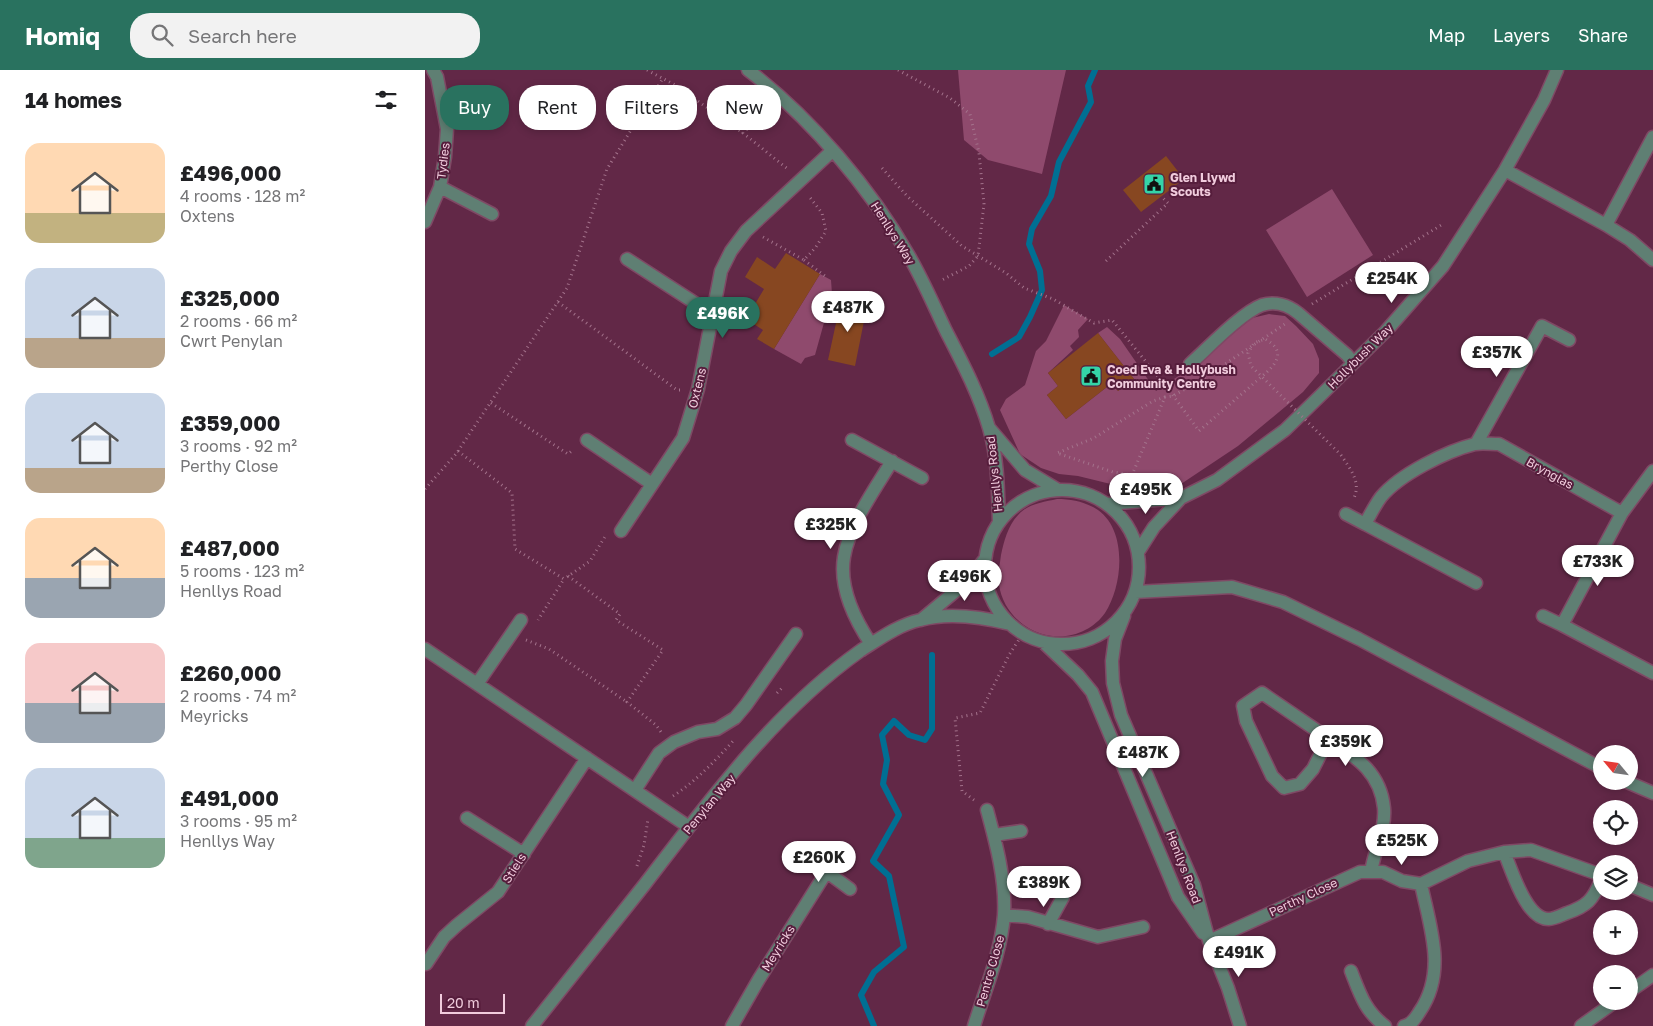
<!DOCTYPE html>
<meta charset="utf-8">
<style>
:root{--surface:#fff;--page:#f2f2f2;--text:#202124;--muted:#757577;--accent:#29725f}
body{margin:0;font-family:"Golos Text",sans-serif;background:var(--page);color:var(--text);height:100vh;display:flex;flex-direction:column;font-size:19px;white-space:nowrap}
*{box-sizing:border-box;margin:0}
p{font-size:16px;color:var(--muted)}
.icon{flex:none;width:28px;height:28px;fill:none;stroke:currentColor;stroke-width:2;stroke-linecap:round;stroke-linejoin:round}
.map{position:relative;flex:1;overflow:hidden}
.side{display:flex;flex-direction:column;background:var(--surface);width:425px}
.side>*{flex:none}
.banner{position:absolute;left:15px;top:15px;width:475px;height:45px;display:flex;gap:10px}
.needle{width:32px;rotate:299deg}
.tools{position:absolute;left:1168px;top:675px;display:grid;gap:10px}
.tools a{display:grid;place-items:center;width:45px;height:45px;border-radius:50%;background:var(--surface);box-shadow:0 2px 8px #0003;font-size:25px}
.scale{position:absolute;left:15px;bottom:12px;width:65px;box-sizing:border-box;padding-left:5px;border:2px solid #f1ccdd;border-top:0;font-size:14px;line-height:18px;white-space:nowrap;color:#f1ccdd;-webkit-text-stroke:4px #561d3c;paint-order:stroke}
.price{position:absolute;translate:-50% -42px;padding:0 11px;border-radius:18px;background:#fff;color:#222;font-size:16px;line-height:32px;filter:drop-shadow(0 1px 2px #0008)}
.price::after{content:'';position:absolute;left:50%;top:30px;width:15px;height:11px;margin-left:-8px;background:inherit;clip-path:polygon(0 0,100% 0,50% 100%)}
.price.on{background:var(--accent);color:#fff}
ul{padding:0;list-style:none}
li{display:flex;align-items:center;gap:15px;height:125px;padding:0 25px}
li span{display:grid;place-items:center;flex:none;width:140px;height:100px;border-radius:15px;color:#555}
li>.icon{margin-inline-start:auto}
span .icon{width:60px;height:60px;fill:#fffc;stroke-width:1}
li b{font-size:21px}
h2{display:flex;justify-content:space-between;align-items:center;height:60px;padding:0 25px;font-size:21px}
.pill{padding:0 18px;border-radius:20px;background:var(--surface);box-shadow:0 2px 8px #0003;font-size:18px;line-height:45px}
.pill.on{background:var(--accent);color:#fff}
header{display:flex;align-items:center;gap:30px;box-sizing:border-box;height:70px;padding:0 25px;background:var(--accent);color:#fff}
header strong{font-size:24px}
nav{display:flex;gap:28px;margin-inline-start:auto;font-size:18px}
.search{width:350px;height:45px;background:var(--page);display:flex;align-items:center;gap:12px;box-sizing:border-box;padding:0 18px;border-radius:20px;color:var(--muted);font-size:19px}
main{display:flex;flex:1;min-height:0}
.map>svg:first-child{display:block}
.green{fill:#8f4a6d}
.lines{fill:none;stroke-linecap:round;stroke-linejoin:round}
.stream{stroke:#006f93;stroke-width:6}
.building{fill:#874721}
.minor-casing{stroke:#7f4965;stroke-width:15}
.path{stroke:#a4738c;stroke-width:3;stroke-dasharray:1 4;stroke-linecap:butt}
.minor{stroke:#5f7f73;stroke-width:12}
.path-bridge{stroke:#a4738c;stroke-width:3;stroke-dasharray:1 4;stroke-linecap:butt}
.labels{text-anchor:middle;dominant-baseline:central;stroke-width:4;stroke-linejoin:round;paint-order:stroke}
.street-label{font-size:12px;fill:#f1ccdd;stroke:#561d3c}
.poi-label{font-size:12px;font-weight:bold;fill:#f1ccdd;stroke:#561d3c;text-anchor:start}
</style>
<header>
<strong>Homiq</strong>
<div class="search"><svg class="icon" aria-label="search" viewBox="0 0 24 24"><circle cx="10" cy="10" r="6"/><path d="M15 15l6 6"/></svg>Search here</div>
<nav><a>Map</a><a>Layers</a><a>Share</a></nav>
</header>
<main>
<section class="side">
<h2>14 homes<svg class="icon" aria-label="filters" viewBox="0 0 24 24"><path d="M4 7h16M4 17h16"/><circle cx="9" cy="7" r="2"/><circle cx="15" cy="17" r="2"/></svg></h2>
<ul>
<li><span style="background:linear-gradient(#ffd9b3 70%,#c2b280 0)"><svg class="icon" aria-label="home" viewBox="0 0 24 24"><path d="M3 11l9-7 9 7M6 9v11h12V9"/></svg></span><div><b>£496,000</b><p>4 rooms · 128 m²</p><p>Oxtens</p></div></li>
<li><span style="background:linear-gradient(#c9d6e8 70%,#b9a48a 0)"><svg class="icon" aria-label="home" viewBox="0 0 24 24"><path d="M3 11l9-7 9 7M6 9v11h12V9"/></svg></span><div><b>£325,000</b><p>2 rooms · 66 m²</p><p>Cwrt Penylan</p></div></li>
<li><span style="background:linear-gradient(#c9d6e8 75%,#b9a48a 0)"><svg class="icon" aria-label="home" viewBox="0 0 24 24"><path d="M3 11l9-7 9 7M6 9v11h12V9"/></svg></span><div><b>£359,000</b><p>3 rooms · 92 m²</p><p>Perthy Close</p></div></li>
<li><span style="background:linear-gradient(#ffd9b3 60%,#9aa5b1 0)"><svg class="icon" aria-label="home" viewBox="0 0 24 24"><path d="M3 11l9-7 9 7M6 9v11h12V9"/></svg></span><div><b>£487,000</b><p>5 rooms · 123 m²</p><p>Henllys Road</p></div></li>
<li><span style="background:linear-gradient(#f6c9c9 60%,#9aa5b1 0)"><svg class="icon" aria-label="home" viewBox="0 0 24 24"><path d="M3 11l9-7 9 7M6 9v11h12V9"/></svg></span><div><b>£260,000</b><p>2 rooms · 74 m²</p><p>Meyricks</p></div></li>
<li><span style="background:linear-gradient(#c9d6e8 70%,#7fa58c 0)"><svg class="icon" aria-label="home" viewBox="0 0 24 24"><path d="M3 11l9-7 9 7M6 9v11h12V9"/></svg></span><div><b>£491,000</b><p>3 rooms · 95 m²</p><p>Henllys Way</p></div></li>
</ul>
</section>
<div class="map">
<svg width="1228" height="956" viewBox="0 0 1228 956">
<rect width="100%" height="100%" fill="#622847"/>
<path class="green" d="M533 0H641L617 104 563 90 539 70Z
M907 119 948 185 882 227 841 160Z
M395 204 406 210 407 224 390 285 380 288 376 294 349 279Z
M639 235 663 249 653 260 654 267 645 276 648 280 623 303 633 316 622 325 641 349 687 313 693 321 709 309 673 263 682 257 695 269 731 321 767 297 827 248 844 244 860 246 871 256 888 274 894 289V303L878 322 813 376 753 416 706 419 653 406 634 404 616 398 595 384 575 340 581 329 600 315 611 281 621 271Z
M632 429C645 429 656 431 668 437 703 455 699 514 680 543 669 559 647 569 627 566 601 563 578 542 574 515 572 506 575 494 576 485 579 471 583 455 594 444 603 434 619 432 632 429Z"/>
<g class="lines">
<path class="stream" d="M567 284 594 267 605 247 617 220 615 201 604 174 607 159 626 126 634 92 666 32 663 16 670 0
M449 956 436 925 449 902 479 877 464 806 448 791 474 745 458 714 462 690 457 665 469 651 484 665 500 670 507 659V585"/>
</g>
<path class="building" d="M741 86 759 109 716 142 698 120Z
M361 183 395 204 349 279 332 269 338 260 321 249 339 219 320 207 332 187 350 199Z
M416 230 442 236 430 296 403 290Z
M673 263 709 309 693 321 687 313 641 349 622 325 633 316 623 303Z"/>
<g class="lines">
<g class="minor-casing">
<path id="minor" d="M323 0C385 47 446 119 484 186 498 210 509 236 521 261 537 292 554 324 564 358 573 388 573 422 574 452
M1080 100 1181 155 1205 170 1228 190
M15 117 67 144
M0 152 15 117 20 87 22 59 12 7 8 0
M1181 155 1228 67
M202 189 287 244
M765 294C783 278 816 243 837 235 850 231 863 235 873 243L922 285 928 293
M565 359 600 400 633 420
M162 370 227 414
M427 370 497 408
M1051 374 1117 256 1144 270
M1228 401 1197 443 1137 555 1228 603
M560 497a77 77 0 1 1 154 0a77 77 0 1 1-154 0Z
M682 434 756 428 792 410 860 360 898 323 961 261 1018 196 1080 100 1119 30 1132 0
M921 444 940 454
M196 461 258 368 273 319 296 201 306 181 321 161 407 81
M713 482 729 457 756 428
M1051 513 940 454C945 445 950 435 956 427 975 404 1022 381 1050 374 1057 373 1066 374 1074 374L1197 443
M710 522 807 517 858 532 934 569 1176 698
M699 546 690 569 687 591 688 613 696 645 769 815 784 871 803 918 815 956
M1118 546 1137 555
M496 550 539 514 560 489
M618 572 653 605 667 622 753 827 778 863
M446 574C430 550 414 517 419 487 424 455 450 419 467 391
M0 579 264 757
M52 614 96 550
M903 669 888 699 875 714 859 718 847 706 821 651 818 636 837 623C856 636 875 649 894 662 923 683 955 697 959 738 961 759 949 781 946 802
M1200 711 1228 723
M210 720 234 683 249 672 273 662 292 659 310 648 321 635 371 564
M42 748 99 784
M569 765 596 761
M1079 782C1087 800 1101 850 1124 849 1129 849 1137 845 1142 843 1162 836 1168 830 1176 810
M379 785 425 819
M1204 815 1228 825
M579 845 603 847 673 867 718 857
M623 854 638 827
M784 871 935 802H958L977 811 996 814 1043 791 1079 782 1106 780 1176 805
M1 894 19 867 32 855 73 822 162 688
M926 901C935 924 940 941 960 956
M1204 922 1228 905
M107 956C145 908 183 861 220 814 284 731 349 642 435 581 454 569 473 555 495 550 524 542 557 547 585 554
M307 956 334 909 402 801
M549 956C560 920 576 883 579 845 581 810 571 773 562 740
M979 956C987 955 991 947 995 941 1022 901 1005 857 996 814
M1156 956 1191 931"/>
</g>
<path class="path" d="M222 0 250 15 318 63
M473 0 525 28 545 44 554 83 559 134 553 186 544 196 515 211
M343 38 318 63 364 100
M457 98 482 126 537 176 581 203 599 218 628 229 669 253 687 250 744 320 774 361 842 302
M338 167 379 190 391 177 401 161 397 143 383 125
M379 190 400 206
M681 191 743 133 736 126
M133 232 252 320H255
M887 234 1018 154
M740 327 728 331 669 368 632 383 688 402 707 405 740 327 748 326 779 308 860 254
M66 333 143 384 148 380
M33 381 87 423 90 479 139 509 113 550
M916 385C926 400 937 413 928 430
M707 405 710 416
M0 419 31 384 142 218 182 99 238 8
M143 506 195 544 191 550 238 580 202 632 231 655 236 662
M142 507 165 491 181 465
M101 570 124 579 202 632
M352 623 359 616
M248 726C271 711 290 691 309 670
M549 730 537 721 530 648 555 643 584 585 595 568
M212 796 219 775 223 749"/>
<use href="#minor" class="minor"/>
<path class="path-bridge" d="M842 302C855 290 858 279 840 269L829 273 823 283 826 296 916 385"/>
</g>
<defs>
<g id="civic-square" transform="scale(1.125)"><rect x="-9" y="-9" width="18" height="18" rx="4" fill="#34d4a8" stroke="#561d3c"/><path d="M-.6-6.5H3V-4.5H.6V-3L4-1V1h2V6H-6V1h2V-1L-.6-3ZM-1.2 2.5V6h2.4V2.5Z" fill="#111"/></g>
</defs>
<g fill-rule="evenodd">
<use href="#civic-square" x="729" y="114"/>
<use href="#civic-square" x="666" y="306"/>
</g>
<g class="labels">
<g class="street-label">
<text transform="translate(18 91) rotate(-83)">Tydies</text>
<text transform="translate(468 163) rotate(58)">Henllys Way</text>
<text transform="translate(935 286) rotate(-45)">Hollybush Way</text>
<text transform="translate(272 318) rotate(-76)">Oxtens</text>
<text transform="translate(1125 403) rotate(29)">Brynglas</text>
<text transform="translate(569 404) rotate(-96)">Henllys Road</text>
<text transform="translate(284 734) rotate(-50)">Penylan Way</text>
<text transform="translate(759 797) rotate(69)">Henllys Road</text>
<text transform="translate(89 798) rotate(-57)">Stiels</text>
<text transform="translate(878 827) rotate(-25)">Perthy Close</text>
<text transform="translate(353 878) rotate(-58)">Meyricks</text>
<text transform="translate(565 901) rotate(-74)">Pentre Close</text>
</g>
<g class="poi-label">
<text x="745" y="107">Glen Llywd<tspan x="745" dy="14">Scouts</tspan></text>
<text x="682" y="299">Coed Eva &amp; Hollybush<tspan x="682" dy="14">Community Centre</tspan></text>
</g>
</g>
</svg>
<div class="tools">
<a><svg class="needle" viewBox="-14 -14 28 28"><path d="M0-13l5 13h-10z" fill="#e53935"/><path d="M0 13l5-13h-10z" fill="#757577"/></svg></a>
<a><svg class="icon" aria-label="locate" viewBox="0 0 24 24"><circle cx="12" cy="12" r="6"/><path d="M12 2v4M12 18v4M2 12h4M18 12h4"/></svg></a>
<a><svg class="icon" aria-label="layers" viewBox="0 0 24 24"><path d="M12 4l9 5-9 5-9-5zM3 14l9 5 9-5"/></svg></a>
<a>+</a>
<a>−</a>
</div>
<div class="scale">20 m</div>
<b class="price" style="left:967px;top:234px">£254K</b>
<b class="price" style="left:423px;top:263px">£487K</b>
<b class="price on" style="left:298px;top:269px">£496K</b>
<b class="price" style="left:1072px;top:308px">£357K</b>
<b class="price" style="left:721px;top:445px">£495K</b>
<b class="price" style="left:406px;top:480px">£325K</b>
<b class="price" style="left:1173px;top:517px">£733K</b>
<b class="price" style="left:540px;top:532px">£496K</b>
<b class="price" style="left:921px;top:697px">£359K</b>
<b class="price" style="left:718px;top:708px">£487K</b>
<b class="price" style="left:977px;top:796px">£525K</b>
<b class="price" style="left:394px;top:813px">£260K</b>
<b class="price" style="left:619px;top:838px">£389K</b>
<b class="price" style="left:814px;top:908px">£491K</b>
<div class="banner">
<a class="pill on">Buy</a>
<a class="pill">Rent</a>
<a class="pill">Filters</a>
<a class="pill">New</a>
</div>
</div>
</main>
